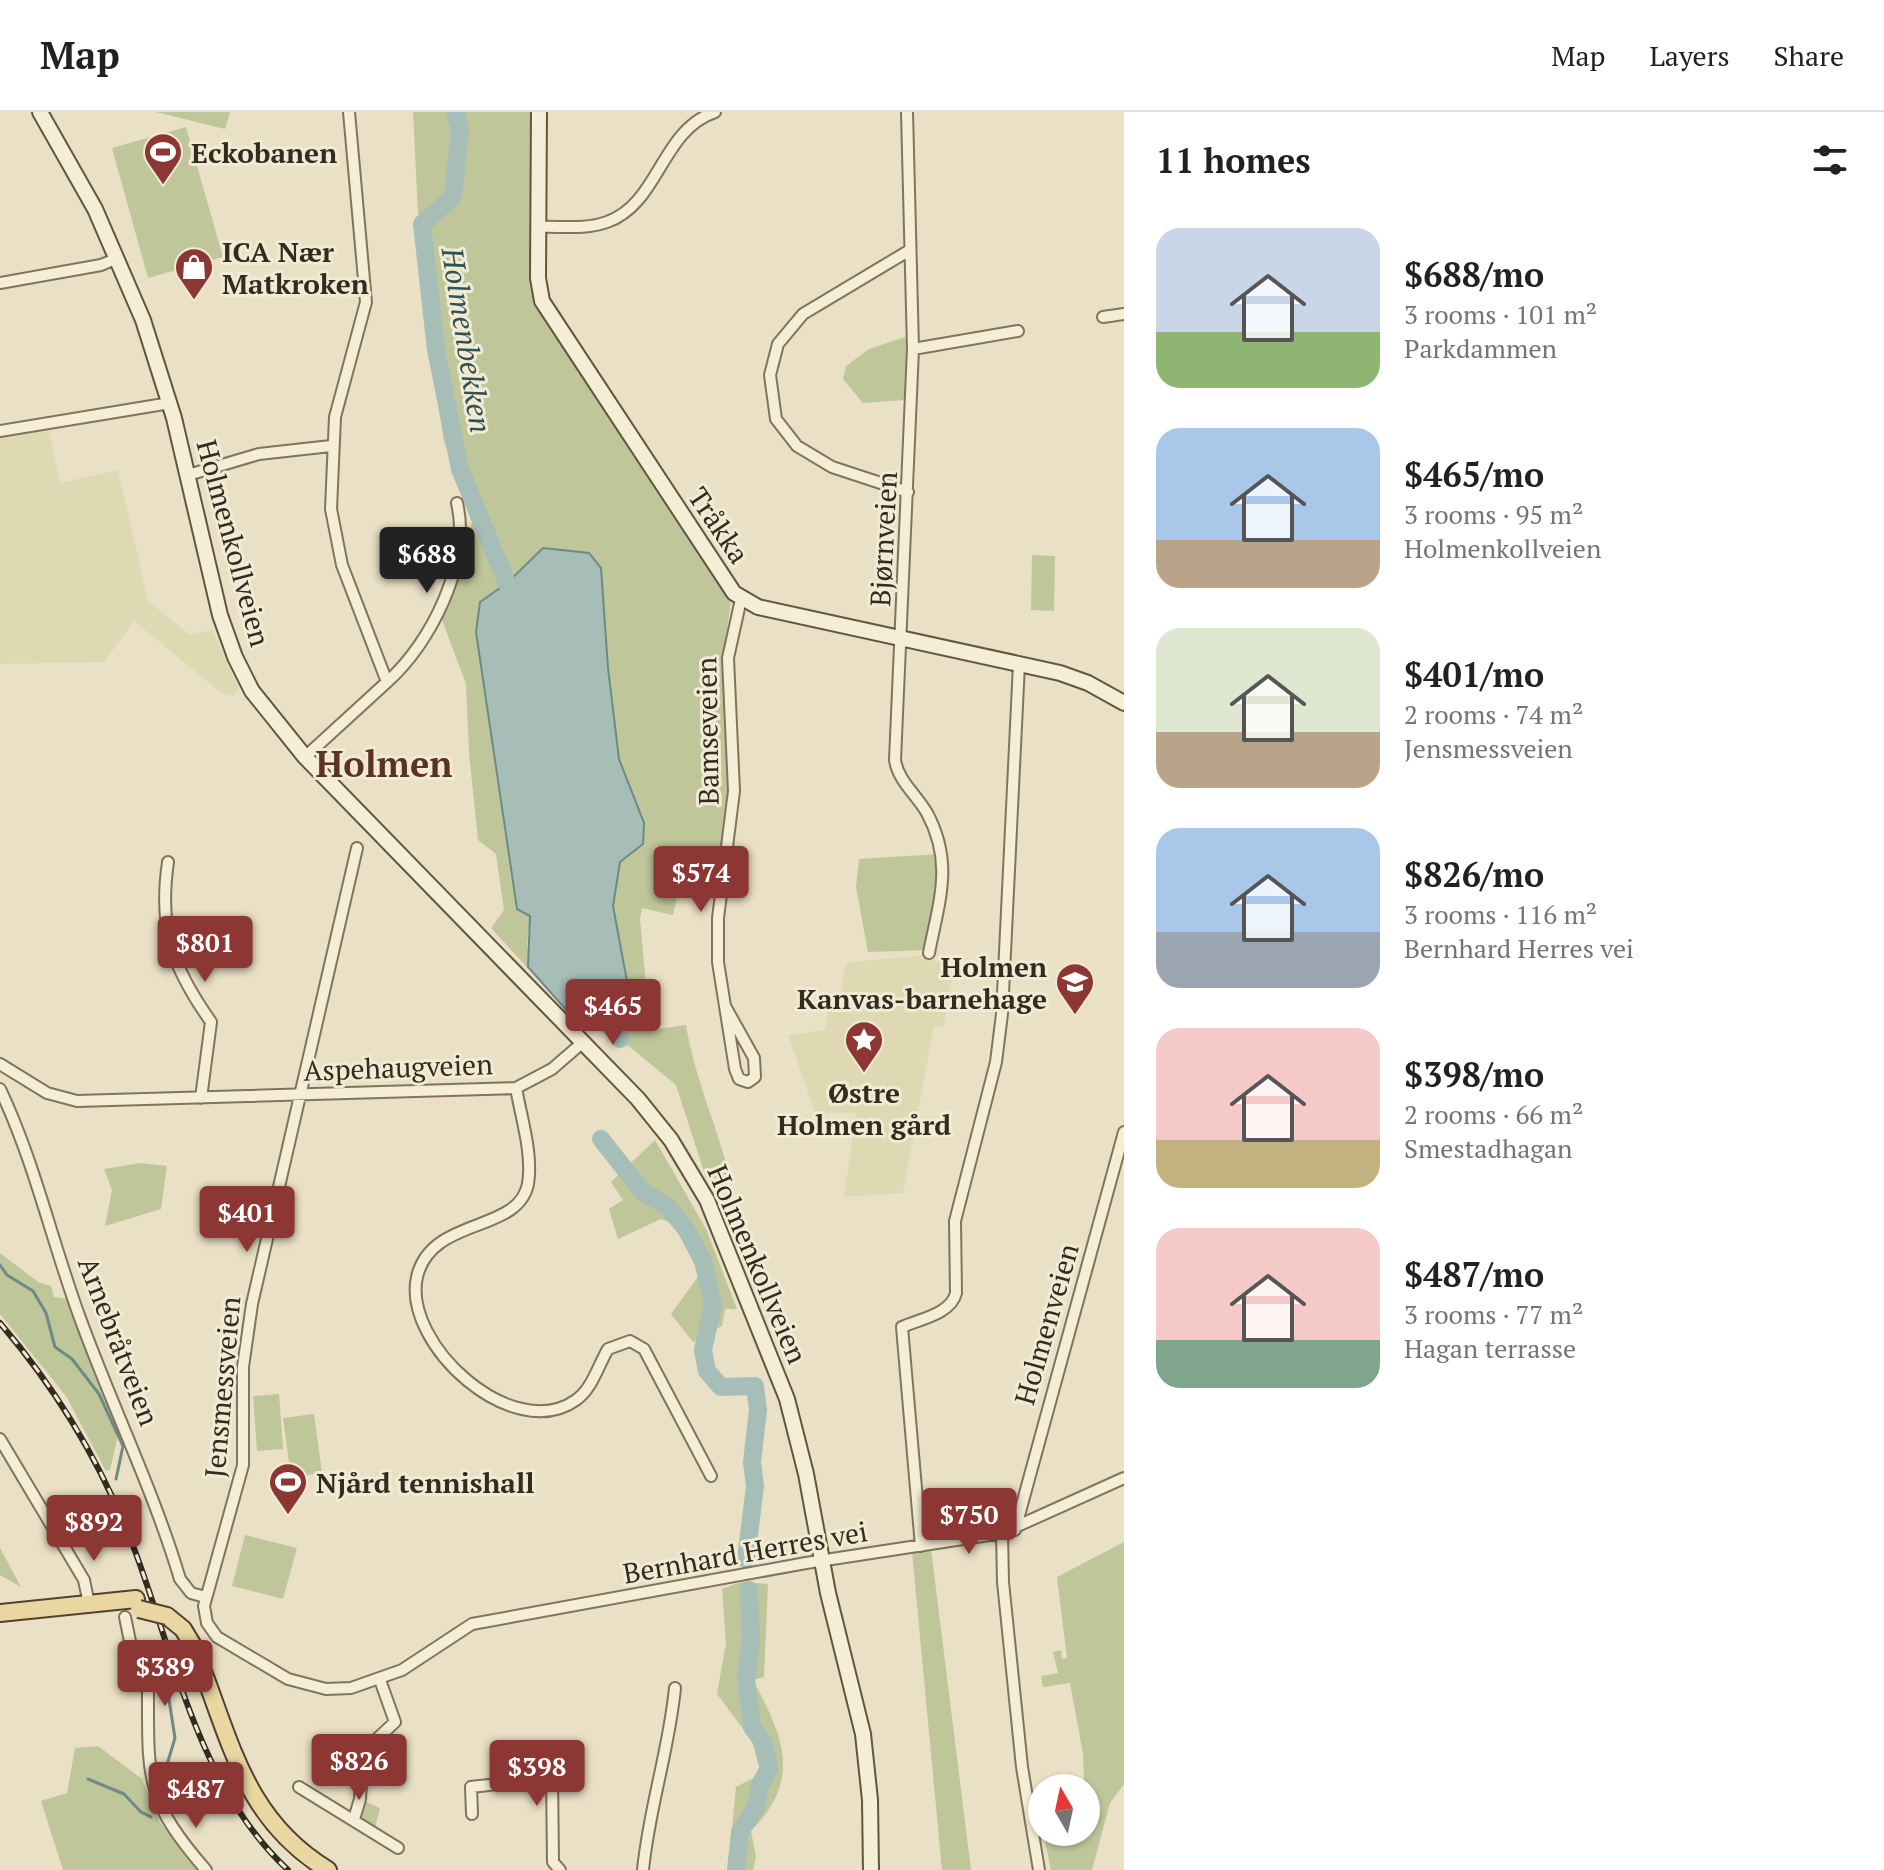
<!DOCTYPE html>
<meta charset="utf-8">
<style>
:root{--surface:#fff;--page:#f6f6f6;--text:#202124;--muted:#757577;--line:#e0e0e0;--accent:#8c3733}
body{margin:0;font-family:"PT Serif",serif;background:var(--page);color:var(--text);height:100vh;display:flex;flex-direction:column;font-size:30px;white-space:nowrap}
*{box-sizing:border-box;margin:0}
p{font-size:26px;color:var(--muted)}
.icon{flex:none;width:44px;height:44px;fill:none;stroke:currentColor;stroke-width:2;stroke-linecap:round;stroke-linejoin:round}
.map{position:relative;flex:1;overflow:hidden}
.sheet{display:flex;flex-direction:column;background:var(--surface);width:760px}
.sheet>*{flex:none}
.needle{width:52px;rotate:351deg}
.fabs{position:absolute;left:1028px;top:1662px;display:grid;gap:16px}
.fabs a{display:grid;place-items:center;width:72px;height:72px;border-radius:50%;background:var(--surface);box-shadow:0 2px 6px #0004;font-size:40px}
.price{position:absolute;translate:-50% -68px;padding:0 18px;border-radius:8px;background:var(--accent);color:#fff;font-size:26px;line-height:52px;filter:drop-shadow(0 2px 4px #0008)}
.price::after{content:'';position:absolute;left:50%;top:48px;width:24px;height:18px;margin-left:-12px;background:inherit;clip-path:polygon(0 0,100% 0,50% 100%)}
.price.current{background:#222;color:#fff}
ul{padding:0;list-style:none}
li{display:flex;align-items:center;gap:24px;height:200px;padding:0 32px}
li span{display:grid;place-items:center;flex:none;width:224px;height:160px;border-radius:24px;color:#555}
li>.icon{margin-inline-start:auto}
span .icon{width:96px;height:96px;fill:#fffc;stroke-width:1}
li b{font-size:34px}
h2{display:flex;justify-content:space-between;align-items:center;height:96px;padding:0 32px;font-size:34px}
header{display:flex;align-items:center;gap:48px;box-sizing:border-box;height:112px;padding:0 40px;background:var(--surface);border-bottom:2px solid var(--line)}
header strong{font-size:38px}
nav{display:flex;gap:44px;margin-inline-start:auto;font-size:28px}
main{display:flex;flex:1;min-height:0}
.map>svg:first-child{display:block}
.farmland{fill:#ded9b3}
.green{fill:#bfc69a;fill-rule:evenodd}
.water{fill:#a6bdb8;stroke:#6e8a85;stroke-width:2}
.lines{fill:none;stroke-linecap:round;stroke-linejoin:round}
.stream{stroke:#6e8a85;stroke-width:3}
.river{stroke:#a6bdb8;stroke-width:18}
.street-casing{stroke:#83735d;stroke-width:14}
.secondary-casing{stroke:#645440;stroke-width:18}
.primary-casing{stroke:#514131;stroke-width:20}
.street{stroke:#f5eed7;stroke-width:10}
.secondary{stroke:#f5eed7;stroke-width:14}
.primary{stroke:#e9d6a1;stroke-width:16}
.rail-casing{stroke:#342a1f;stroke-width:6}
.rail{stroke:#f2ebd4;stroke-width:3;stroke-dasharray:9;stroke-linecap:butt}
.primary-bridge-casing{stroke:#514131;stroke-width:20;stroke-linecap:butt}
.primary-bridge{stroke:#e9d6a1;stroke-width:16}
.labels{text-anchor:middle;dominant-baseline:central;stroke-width:6;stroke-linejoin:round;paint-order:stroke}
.poi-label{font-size:28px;font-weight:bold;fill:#342a1f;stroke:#f2ebd4;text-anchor:start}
.street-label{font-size:28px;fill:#342a1f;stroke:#f2ebd4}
.water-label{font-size:30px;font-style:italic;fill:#305252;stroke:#f2ebd4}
.district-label{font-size:36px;font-weight:bold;fill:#5c3223;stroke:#f2ebd4}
</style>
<header>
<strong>Map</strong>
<nav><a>Map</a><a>Layers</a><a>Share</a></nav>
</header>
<main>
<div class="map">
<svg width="1124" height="1758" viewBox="0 0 1124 1758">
<rect width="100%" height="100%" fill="#e9e0c5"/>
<path class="farmland" d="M48 315 60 371 118 358 148 489 190 523 212 518 239 577 234 584 220 580 134 509 104 550 0 552V324Z
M918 844 954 854 944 915 934 914 903 1081 844 1085 856 1001H815L788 923 825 918 829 894 839 895 845 854 851 850Z"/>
<path class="green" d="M156 0H230L225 17Z
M413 0H534L535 186 731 488 724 540 729 672 718 755 685 750 673 803 642 796 640 807 650 918 686 913C695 968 717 1013 730 1066H706L676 973 630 935 568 900 491 816 504 798 496 742 478 728 469 641 466 572 442 508 472 411 444 329 423 201ZM544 436 608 556 619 647 644 711 643 732 620 750 613 794 629 880 568 900 527 834 530 804 516 797 476 520 480 490 507 471Z
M186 15 223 145 148 166 112 36Z
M908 224 905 288 863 291 843 267 846 254 869 237Z
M1032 443 1055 444 1054 499 1031 498Z
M940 742 942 763 928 838 868 840 856 775 859 747Z
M655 1028 706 1117 737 1197H725L722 1214 693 1230 671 1202 708 1151 693 1119 661 1107 618 1127 609 1097 623 1088 611 1070Z
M141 1051 167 1054 161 1097 105 1114 112 1078 104 1057Z
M0 1141 38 1170 51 1174 54 1185 69 1187 120 1315 110 1358 106 1359 66 1284 0 1202Z
M279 1282 283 1337 257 1339 253 1284Z
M314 1302 322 1361 291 1365 283 1306Z
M245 1423 297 1436 283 1487 232 1474Z
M1124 1430V1672L1110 1691 1092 1758H1051L1043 1720H1086L1083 1642 1070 1571 1043 1575 1041 1564 1058 1561 1053 1540 1061 1538 1062 1547 1067 1546 1057 1465Z
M0 1436 21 1475 0 1463Z
M931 1437 971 1758H942L912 1440Z
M741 1470 768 1472 764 1565 753 1568C784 1626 802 1667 751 1719L756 1745 753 1758H728L736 1675 761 1662 752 1629 717 1582 726 1531 722 1477Z
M98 1634 142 1667 160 1710 201 1758H63L41 1689 67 1681 75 1636Z
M366 1690 380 1696 375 1716 360 1705Z"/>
<path class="water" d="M543 436 589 441 601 456 608 556 619 647 644 711 643 732 620 750 613 794 629 880 568 900 528 855 530 804 517 797 476 520 480 490 507 471Z"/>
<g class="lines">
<path class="stream" d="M0 1153 7 1163 33 1179 46 1201 55 1235 72 1247 99 1282 123 1334 116 1367
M88 1667 124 1682 141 1700 151 1705
M162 1669 175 1626 165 1562"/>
<path class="river" d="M455 0 460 16 453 85 422 112 436 238 460 357 507 471
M607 887 620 927
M601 1027 643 1080 667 1094 686 1117 703 1149 713 1193 703 1238 707 1259 721 1275 755 1274 758 1298 752 1350 755 1374 746 1447
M736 1758 740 1720 756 1695 760 1673 769 1656 763 1630 752 1615 746 1567 751 1530 749 1478"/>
<g class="street-casing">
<path id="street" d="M907 0 913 237 895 648C898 669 917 683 927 701 954 751 939 789 929 841
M539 115C561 114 585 118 607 110 659 92 661 18 715 0
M0 171 101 153 118 146
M1103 205 1124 202
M913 237 1018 219
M0 319 170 291
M188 363 259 342 331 334
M908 380 832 355 797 334 776 307 770 263 778 232 803 202 910 138
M387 570C431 531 471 451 457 391
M305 645 387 570 342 453 331 397 335 305 366 190 349 0
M357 736 252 1192 243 1255V1353L204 1494 207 1511 217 1525 288 1567 326 1577 351 1576 402 1558 472 1512 806 1451 1002 1421 1124 1366
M168 750C158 818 173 856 211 910L201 986
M725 894 754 946 755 965 748 970 739 967 735 957 718 850V806L734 679 728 546 741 487
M0 952 47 981 77 989 516 976 552 957 582 931
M516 976C521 1005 533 1042 528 1072 518 1122 431 1104 417 1165 402 1232 513 1333 576 1288 592 1277 598 1254 608 1237L630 1229 644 1237 711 1364
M0 977C35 1051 52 1130 80 1206 112 1294 153 1377 180 1467L191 1481 205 1485
M0 1327 84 1468 89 1492
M1015 1418 1124 1020
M1002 1421 1003 1470 1022 1655 1039 1758
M921 1434 902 1215C920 1207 951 1202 956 1181L955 1109 996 950 1002 902 1019 552
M125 1505 138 1568 148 1578C148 1666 145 1688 206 1758
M299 1675 398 1736
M472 1702 471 1675C484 1673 499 1673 511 1669 527 1662 535 1652 552 1662L553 1750 560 1758
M354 1707 360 1687 363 1640 395 1610 380 1568
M643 1758C649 1696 669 1638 675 1576"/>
</g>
<g class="secondary-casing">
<path id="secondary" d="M40 0 95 97 143 208 174 306 220 503 235 545 252 579 305 645 638 987 671 1028 707 1088 787 1287 806 1362 828 1481 863 1622 870 1688 871 1758
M539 0 538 166 542 189 734 481 758 495 1060 561 1088 571 1124 591"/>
</g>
<g class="primary-casing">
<path id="primary" d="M0 1501 136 1487
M167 1504 183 1517 192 1532C230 1620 239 1704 328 1758"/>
</g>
<use href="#street" class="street"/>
<use href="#secondary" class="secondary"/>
<use href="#primary" class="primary"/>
<g class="rail-casing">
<path id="rail" d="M0 1211C59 1280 103 1354 135 1439 176 1549 199 1675 288 1758"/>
</g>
<use href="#rail" class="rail"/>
<g class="primary-bridge-casing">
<path id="primary-bridge" d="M139 1497 167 1504"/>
</g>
<use href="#primary-bridge" class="primary-bridge"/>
</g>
<defs>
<g id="stadium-pin" transform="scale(2)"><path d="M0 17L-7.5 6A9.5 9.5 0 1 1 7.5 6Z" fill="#8c3733" stroke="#f2ebd4"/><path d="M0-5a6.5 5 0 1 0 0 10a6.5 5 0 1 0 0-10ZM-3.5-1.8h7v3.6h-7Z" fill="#fff"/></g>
<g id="shop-pin" transform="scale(2)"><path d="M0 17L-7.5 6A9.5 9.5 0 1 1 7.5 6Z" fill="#8c3733" stroke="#f2ebd4"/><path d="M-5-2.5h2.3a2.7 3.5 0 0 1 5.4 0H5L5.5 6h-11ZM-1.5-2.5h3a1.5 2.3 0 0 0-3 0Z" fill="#fff"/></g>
<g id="school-pin" transform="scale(2)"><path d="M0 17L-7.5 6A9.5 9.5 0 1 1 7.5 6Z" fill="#8c3733" stroke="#f2ebd4"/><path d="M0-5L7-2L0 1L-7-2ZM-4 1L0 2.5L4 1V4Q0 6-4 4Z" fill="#fff"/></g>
<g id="sight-pin" transform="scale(2)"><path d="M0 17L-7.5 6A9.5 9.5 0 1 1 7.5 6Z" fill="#8c3733" stroke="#f2ebd4"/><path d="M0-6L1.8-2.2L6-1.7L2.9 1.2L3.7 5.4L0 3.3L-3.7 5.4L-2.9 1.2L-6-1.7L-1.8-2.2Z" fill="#fff"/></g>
</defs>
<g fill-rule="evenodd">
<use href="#stadium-pin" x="163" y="40"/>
<use href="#shop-pin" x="194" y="155"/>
<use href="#school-pin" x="1075" y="870"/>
<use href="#sight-pin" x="864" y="928"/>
<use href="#stadium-pin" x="288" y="1370"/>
</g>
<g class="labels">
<g class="poi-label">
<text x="191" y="40">Eckobanen</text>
<text x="222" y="139">ICA Nær<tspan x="222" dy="32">Matkroken</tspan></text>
<text x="1047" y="854" text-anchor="end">Holmen<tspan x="1047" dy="32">Kanvas-barnehage</tspan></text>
<text x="864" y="980" text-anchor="middle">Østre<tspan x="864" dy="32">Holmen gård</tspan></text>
<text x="316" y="1370">Njård tennishall</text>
</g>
<g class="street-label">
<text transform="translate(719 413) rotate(56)">Tråkka</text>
<text transform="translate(883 427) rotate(-87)">Bjørnveien</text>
<text transform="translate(234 431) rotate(75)">Holmenkollveien</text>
<text transform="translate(707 619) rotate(-91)">Bamseveien</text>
<text transform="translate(398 955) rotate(-2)">Aspehaugveien</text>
<text transform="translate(758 1152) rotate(67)">Holmenkollveien</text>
<text transform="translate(1046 1212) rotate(-74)">Holmenveien</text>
<text transform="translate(119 1229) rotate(69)">Arnebråtveien</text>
<text transform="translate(222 1275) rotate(-85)">Jensmessveien</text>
<text transform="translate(745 1440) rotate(-10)">Bernhard Herres vei</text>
</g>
<g class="water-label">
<text transform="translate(467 228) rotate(81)">Holmenbekken</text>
</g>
<g class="district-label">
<text x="384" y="651">Holmen</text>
</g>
</g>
</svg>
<div class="fabs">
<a><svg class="needle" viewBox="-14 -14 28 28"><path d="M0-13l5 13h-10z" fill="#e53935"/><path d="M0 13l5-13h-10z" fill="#757577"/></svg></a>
</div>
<b class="price current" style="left:427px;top:483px">$688</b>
<b class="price" style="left:701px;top:802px">$574</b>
<b class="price" style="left:205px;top:872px">$801</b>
<b class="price" style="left:613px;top:935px">$465</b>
<b class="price" style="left:247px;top:1142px">$401</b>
<b class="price" style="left:969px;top:1444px">$750</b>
<b class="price" style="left:94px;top:1451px">$892</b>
<b class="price" style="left:165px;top:1596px">$389</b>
<b class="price" style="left:359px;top:1690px">$826</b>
<b class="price" style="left:537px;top:1696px">$398</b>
<b class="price" style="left:196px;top:1718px">$487</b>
</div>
<section class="sheet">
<h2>11 homes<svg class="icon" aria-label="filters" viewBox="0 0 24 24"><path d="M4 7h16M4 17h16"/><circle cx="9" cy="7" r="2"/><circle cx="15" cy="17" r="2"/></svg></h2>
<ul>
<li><span style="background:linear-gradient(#c9d6e8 65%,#8fb573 0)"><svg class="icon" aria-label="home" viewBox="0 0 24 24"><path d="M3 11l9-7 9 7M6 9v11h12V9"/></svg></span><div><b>$688/mo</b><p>3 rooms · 101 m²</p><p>Parkdammen</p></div></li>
<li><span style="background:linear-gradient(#a9c7e8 70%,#b9a48a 0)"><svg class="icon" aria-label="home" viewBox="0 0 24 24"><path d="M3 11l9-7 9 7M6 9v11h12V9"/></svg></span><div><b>$465/mo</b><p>3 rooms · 95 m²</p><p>Holmenkollveien</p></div></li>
<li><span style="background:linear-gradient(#dfe7d0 65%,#b9a48a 0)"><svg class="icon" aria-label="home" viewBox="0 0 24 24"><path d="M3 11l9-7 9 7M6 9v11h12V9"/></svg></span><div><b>$401/mo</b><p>2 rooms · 74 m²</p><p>Jensmessveien</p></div></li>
<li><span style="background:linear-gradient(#a9c7e8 65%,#9aa5b1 0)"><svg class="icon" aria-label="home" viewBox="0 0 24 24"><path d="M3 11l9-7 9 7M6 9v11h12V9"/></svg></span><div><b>$826/mo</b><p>3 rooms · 116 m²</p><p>Bernhard Herres vei</p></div></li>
<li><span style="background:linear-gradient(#f6c9c9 70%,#c2b280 0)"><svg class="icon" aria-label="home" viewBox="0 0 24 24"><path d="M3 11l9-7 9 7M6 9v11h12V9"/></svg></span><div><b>$398/mo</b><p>2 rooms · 66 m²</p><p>Smestadhagan</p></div></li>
<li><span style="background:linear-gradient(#f6c9c9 70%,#7fa58c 0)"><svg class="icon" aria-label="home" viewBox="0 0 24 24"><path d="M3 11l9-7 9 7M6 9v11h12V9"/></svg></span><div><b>$487/mo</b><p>3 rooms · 77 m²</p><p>Hagan terrasse</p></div></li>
</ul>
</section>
</main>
